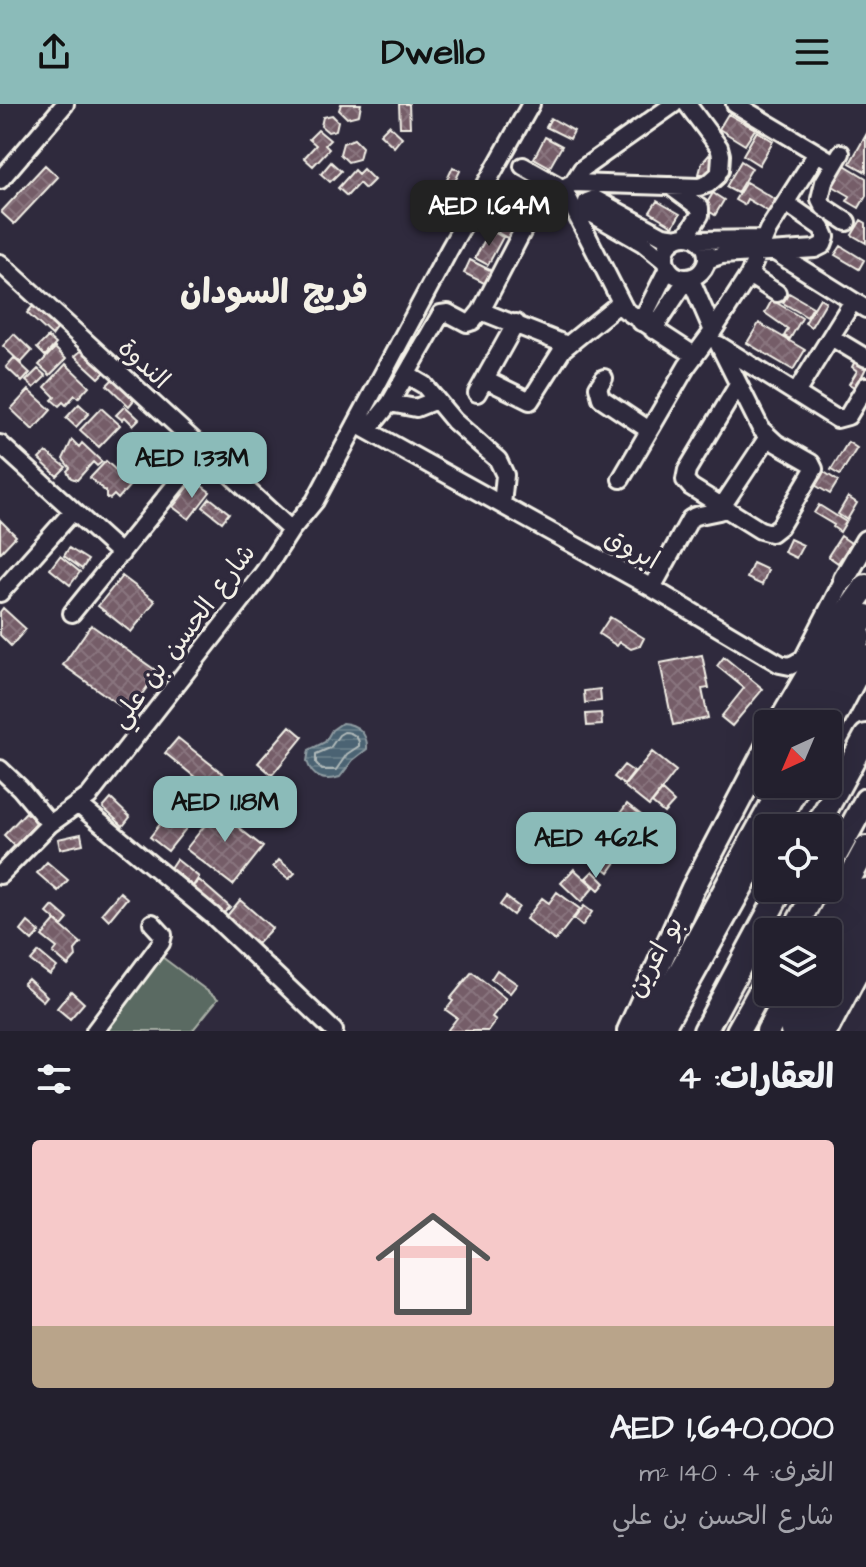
<!DOCTYPE html>
<html lang="ar">
<meta charset="utf-8">
<style>
:root{--surface:#23202e;--page:#2b2836;--text:#f1f3f6;--muted:#a3a3aa;--line:#403e4a;--accent:#8bbbb9}
body{margin:0;font-family:"Architects Daughter","Playpen Sans Arabic",sans-serif;background:var(--page);color:var(--text);direction:rtl;height:100vh;display:flex;flex-direction:column;font-size:30px;white-space:nowrap}
*{box-sizing:border-box;margin:0}
p{font-size:26px;color:var(--muted)}
.icon{flex:none;width:44px;height:44px;fill:none;stroke:currentColor;stroke-width:2;stroke-linecap:round;stroke-linejoin:round}
.map{position:relative;height:927px;overflow:hidden;direction:ltr}
.side{display:flex;flex-direction:column;background:var(--surface);flex:1}
.side>*{flex:none}
.needle{width:52px;rotate:224deg}
.fabs{position:absolute;left:754px;top:606px;display:grid;gap:16px}
.fabs a{display:grid;place-items:center;width:88px;height:88px;border-radius:8px;background:var(--surface);box-shadow:0 8px 32px #0002,0 0 0 2px var(--line);font-size:40px}
.price{position:absolute;translate:-50% -68px;padding:0 18px;border-radius:16px;background:var(--accent);color:#111;font-size:26px;line-height:52px;filter:drop-shadow(0 2px 4px #0008)}
.price::after{content:'';position:absolute;left:50%;top:48px;width:24px;height:18px;margin-left:-12px;background:inherit;clip-path:polygon(0 0,100% 0,50% 100%)}
.price.active{background:#222;color:#fff}
ul{padding:0;list-style:none}
li{display:grid;align-content:center;gap:16px;height:424px;padding:0 32px}
li span{display:grid;place-items:center;height:248px;border-radius:8px;color:#555}
li>.icon{margin-inline-start:auto}
span .icon{width:144px;height:144px;fill:#fffc;stroke-width:1}
li b{font-size:34px}
h2{display:flex;justify-content:space-between;align-items:center;height:96px;padding:0 32px;font-size:34px}
header{display:flex;justify-content:space-between;align-items:center;height:104px;padding:0 32px;background:var(--accent);color:#111;font-size:36px;font-weight:700}
.map>svg:first-child{display:block}
.green{fill:#5a6a62;stroke:#a7aea5;stroke-width:2}
.water{fill:url(#water-rules);stroke:#8f9ca2;stroke-width:2}
.lines{fill:none;stroke-linecap:round;stroke-linejoin:round}
.shore{stroke:#b0b9b9;stroke-width:2}
.building{fill:url(#building-cross-hatch);stroke:#f4f1e8;stroke-width:2}
.minor-casing{stroke:#f4f1e8;stroke-width:22}
.major-casing{stroke:#f4f1e8;stroke-width:26}
.highway-casing{stroke:#f4f1e8;stroke-width:28}
.minor{stroke:#2f2a3d;stroke-width:16}
.major{stroke:#2f2a3d;stroke-width:20}
.highway{stroke:#2f2a3d;stroke-width:22}
.labels{text-anchor:middle;dominant-baseline:central;stroke-width:7;stroke-linejoin:round;paint-order:stroke}
.street-label{font-size:26px;fill:#f4f1e8;stroke:#2f2a3d}
.district-label{font-size:34px;font-weight:bold;fill:#f4f1e8;stroke:#2f2a3d}
</style>
<header><svg class="icon" aria-label="menu" viewBox="0 0 24 24"><path d="M4 6h16M4 12h16M4 18h16"/></svg>Dwello<svg class="icon" aria-label="share" viewBox="0 0 24 24"><path d="M12 15V3M7 8l5-5 5 5M5 13v7h14v-7"/></svg></header>
<div class="map">
<svg width="866" height="927" viewBox="0 0 866 927">
<defs>
<pattern id="water-rules" width="6" height="5" patternUnits="userSpaceOnUse" patternTransform="scale(2)"><rect width="6" height="5" fill="#4b6473"/><path d="M0 2.5h6" fill="none" stroke="#667b87"/></pattern>
<pattern id="building-cross-hatch" width="8" height="8" patternUnits="userSpaceOnUse" patternTransform="scale(2)"><rect width="8" height="8" fill="#755d68"/><path d="M0 0l8 8M0 8l8-8" fill="none" stroke="#89757e"/></pattern>
</defs>
<rect width="100%" height="100%" fill="#2f2a3d"/>
<filter id="ink" filterUnits="userSpaceOnUse"><feTurbulence type="fractalNoise" baseFrequency=".0125" numOctaves="2"/><feDisplacementMap in="SourceGraphic" scale="16" xChannelSelector="R" yChannelSelector="G"/><feConvolveMatrix kernelMatrix="1 2 1 2 8 2 1 2 1" color-interpolation-filters="sRGB"/></filter>
<g filter="url(#ink)">
<path class="green" d="M162 853 218 895 192 927H107Z"/>
<path class="water" d="M342 619C357 620 368 629 367 645L353 656 340 673C324 678 312 674 307 657L309 646 325 638 332 626Z"/>
<g class="lines">
<path class="shore" d="M344 628C352 628 360 633 359 642L347 650 336 666H322L316 659V650L330 644 339 631Z"/>
</g>
<path class="building" d="M341 0H361L359 11 347 14 339 6Z
M399 0H409L410 23H400Z
M728 10 755 25 745 41 719 25Z
M332 11 338 17 336 26 328 28 321 22 323 13Z
M551 14 574 27 570 35 546 23Z
M389 21 402 33 394 43 380 30Z
M318 26 330 36 325 41 329 45 313 62 304 54 316 41 309 35Z
M757 27 773 37 759 61 743 51Z
M866 31V68L850 59Z
M545 33 562 42 550 63 534 54Z
M354 35 362 43 359 55 348 58 340 50 343 39Z
M709 51 717 65 728 70 724 76 715 70H699L702 59Z
M741 57 752 64 737 89 726 83Z
M331 58 341 67 330 78 321 70Z
M843 60 866 74V92L859 104 847 97 850 92 831 81Z
M45 61 58 73 14 120 1 108Z
M453 63 460 67 449 90 442 86Z
M363 65 374 76 365 85 359 79 347 92 338 84 354 66 358 70Z
M746 78 776 96 769 108 747 95 744 101 735 96Z
M503 86 520 95 511 111 494 102Z
M713 89 724 96 715 111 704 104Z
M657 97 680 110 673 122 650 108Z
M507 114 520 121 511 136 498 129Z
M861 116 866 119V139L852 131Z
M490 126 503 133 488 161 475 154Z
M841 142 864 156 859 165 835 151Z
M470 156 494 168 488 181 464 169Z
M789 189 813 203 807 213 783 199Z
M820 194 826 198 811 223 805 219Z
M772 196 802 214 790 235 784 232 788 225 765 209Z
M33 202 57 225 52 232 27 209Z
M759 219 805 246 793 266 747 239Z
M14 230 32 247 21 259 3 242Z
M48 233 56 240 45 252 37 244Z
M55 244 66 255 50 271 39 261Z
M82 246 105 268 99 274 75 252Z
M14 254 30 269 22 278 6 263Z
M855 257 866 264 856 284 849 280 857 267 852 263Z
M66 260 89 282 78 294 75 291 66 301 63 298 59 302 52 296 55 293 45 283Z
M38 265 46 272 34 284 26 277Z
M113 275 134 296 129 302 107 281Z
M29 286 51 306 33 326 11 305Z
M79 300 89 309 76 323 66 314Z
M125 302 139 315 133 321 125 313 122 316 116 311Z
M101 304 120 321 99 343 80 326Z
M144 333 169 356 146 377 123 355Z
M72 336 79 343 82 339 102 358 97 362 93 358 77 376 71 374 67 367 70 364 63 355Z
M848 338 857 344 840 371 831 366Z
M46 348 66 363 57 372 39 355Z
M106 357 131 380 118 395 114 391 110 395 106 394V388L90 374Z
M821 366 838 377 830 390 813 380Z
M194 376 210 388 189 415 173 403Z
M848 393 857 399 847 416 838 410Z
M210 394 229 409 222 418 203 403Z
M819 401 846 418 840 428 833 423 834 421 814 409Z
M0 416 16 432 0 449Z
M841 432 851 439 838 459 828 452Z
M790 435 803 441 796 454 784 448Z
M69 444 88 456 82 465 64 452Z
M60 452 80 468 70 481 50 465Z
M753 459 768 466 762 481 747 474Z
M122 472 155 497 131 528 98 502Z
M3 504 26 525 11 542 0 531V508Z
M610 513 644 534 640 542 631 545 620 538 617 542 599 530Z
M91 521 158 568 129 608 63 561Z
M702 551 709 584 702 585 708 614 673 621 660 559Z
M724 553 763 585 732 622 721 613 744 584 717 562Z
M600 585 601 597 585 599 584 587Z
M601 609 602 621 587 622 586 610Z
M290 622 303 633 272 671 258 659Z
M178 634 227 673 168 747 150 733 196 674 165 649Z
M652 648 676 667 649 702 624 682Z
M624 661 634 668 624 681 614 673Z
M240 678 256 691 244 707 228 694Z
M662 687 674 698 664 709 652 699Z
M111 695 130 713 123 722 103 704Z
M225 696 243 709 234 720 263 743 233 781 186 745Z
M627 700 641 711 632 723 618 712Z
M26 708 37 719 15 742 4 731Z
M606 710 631 729 617 748 621 751 609 768 579 745Z
M81 730 83 740 60 745 58 735Z
M176 755 199 773 193 782 170 764Z
M279 756 295 769 289 775 273 763Z
M47 758 68 776 58 787 37 769Z
M574 765 594 783 581 798 561 779Z
M593 767 605 779 599 786 586 774Z
M199 776 230 803 222 811 191 784Z
M120 788 127 794 109 816 102 809Z
M557 788 580 805 555 837 526 815 542 794 549 799Z
M506 793 519 803 513 811 500 801Z
M240 796 272 824 257 840 226 813Z
M53 802 68 815 62 822 47 809Z
M584 802 592 808 582 822 574 815Z
M55 817 81 839 75 846 76 853 68 862 53 849 57 844 42 832Z
M28 818 40 828 32 837 21 827Z
M39 848 57 863 50 871 31 857Z
M497 866 517 880 510 889 491 875Z
M472 868 506 895 492 913 496 916 488 927H447L457 914 446 906 453 897 450 895Z
M28 875 47 892 43 897 23 880Z
M71 887 84 899 70 915 57 904Z"/>
<g class="lines">
<g class="minor-casing">
<path id="minor" d="M674 0 582 65 573 79 563 84 625 206 694 251
M687 0 719 43 721 51 720 66
M735 0 834 59
M841 49 824 78 820 95 824 103 847 118
M523 62 557 81
M0 76 65 0
M573 79 699 83 708 80 717 72
M670 82 700 104V111L686 132
M665 153a21 21 0 1 1 42 0a21 21 0 1 1-42 0Z
M699 136 763 135
M775 148 866 205
M707 156 722 151 815 145 823 141 826 133 822 124 786 99
M665 157 643 139 589 108 587 98 595 95 663 132 677 134
M0 159 291 426
M749 171 777 189
M690 174 713 227
M481 207 567 241
M641 218 668 164
M653 226 687 175
M831 233 866 254
M719 241 761 325 776 339 811 359 814 365 780 422 771 429 760 426 691 383 685 376 687 366 738 281
M719 241 837 315 848 312 866 282
M407 271 424 281 454 317 498 356 505 371 502 401
M604 274 598 283 601 294 649 326
M485 275 530 297 563 245 621 198
M477 289 516 219
M796 289 853 197
M390 299 416 304 436 296
M356 320 652 484 780 560 790 562 803 555 844 475
M368 326 390 299 441 210 448 209 467 219 473 217 481 207 548 78
M0 340 121 450
M621 375 687 262 713 227 749 171 768 126 817 49
M652 484 690 415 695 412 719 407 768 333
M0 489 73 407
M72 509 203 347
M0 665 20 684 50 720
M79 701 213 812 334 927
M0 771 50 720 89 692 264 468 291 426 315 397 449 146 531 0
M95 927 161 839 163 831 152 819"/>
</g>
<g class="major-casing">
<path id="major" d="M844 475 866 437
M815 620 861 532
M646 927 782 680
M827 927 866 853"/>
</g>
<g class="highway-casing">
<path id="highway" d="M779 620 831 531 866 482
M797 620 838 551 866 512
M828 625 866 553
M774 724 799 680
M816 724 866 632
M828 765 866 696
M793 828 817 784
M821 828 866 744
M828 860 866 786
M629 927 693 784 768 641
M661 927 768 735
M705 927 782 784
M738 927 768 873
M768 927 789 888
M792 927 813 888
M811 927 866 819"/>
</g>
<use href="#minor" class="minor"/>
<use href="#major" class="major"/>
<use href="#highway" class="highway"/>
</g>
</g>
<g class="labels">
<g class="street-label">
<text transform="translate(144 260) rotate(43)">الندوة</text>
<text transform="translate(632 445) rotate(29)">ابروق</text>
<text transform="translate(183 532) rotate(-53)">شارع الحسن بن علي</text>
<text transform="translate(655 853) rotate(-61)">بو اعرين</text>
</g>
<g class="district-label">
<text x="274" y="189">فريج السودان</text>
</g>
</g>
</svg>
<div class="fabs">
<a><svg class="needle" viewBox="-14 -14 28 28"><path d="M0-13l5 13h-10z" fill="#e53935"/><path d="M0 13l5-13h-10z" fill="#a3a3aa"/></svg></a>
<a><svg class="icon" aria-label="locate" viewBox="0 0 24 24"><circle cx="12" cy="12" r="6"/><path d="M12 2v4M12 18v4M2 12h4M18 12h4"/></svg></a>
<a><svg class="icon" aria-label="layers" viewBox="0 0 24 24"><path d="M12 4l9 5-9 5-9-5zM3 14l9 5 9-5"/></svg></a>
</div>
<b class="price active" style="left:489px;top:144px">AED 1.64M</b>
<b class="price" style="left:192px;top:396px">AED 1.33M</b>
<b class="price" style="left:225px;top:740px">AED 1.18M</b>
<b class="price" style="left:596px;top:776px">AED 462K</b>
</div>
<section class="side">
<h2>العقارات: 4<svg class="icon" aria-label="filters" viewBox="0 0 24 24"><path d="M4 7h16M4 17h16"/><circle cx="9" cy="7" r="2"/><circle cx="15" cy="17" r="2"/></svg></h2>
<ul>
<li><span style="background:linear-gradient(#f6c9c9 75%,#b9a48a 0)"><svg class="icon" aria-label="home" viewBox="0 0 24 24"><path d="M3 11l9-7 9 7M6 9v11h12V9"/></svg></span><div><b>AED 1,640,000</b><p>الغرف: 4 · 140 m²</p><p>شارع الحسن بن علي</p></div></li>
</ul>
</section>
